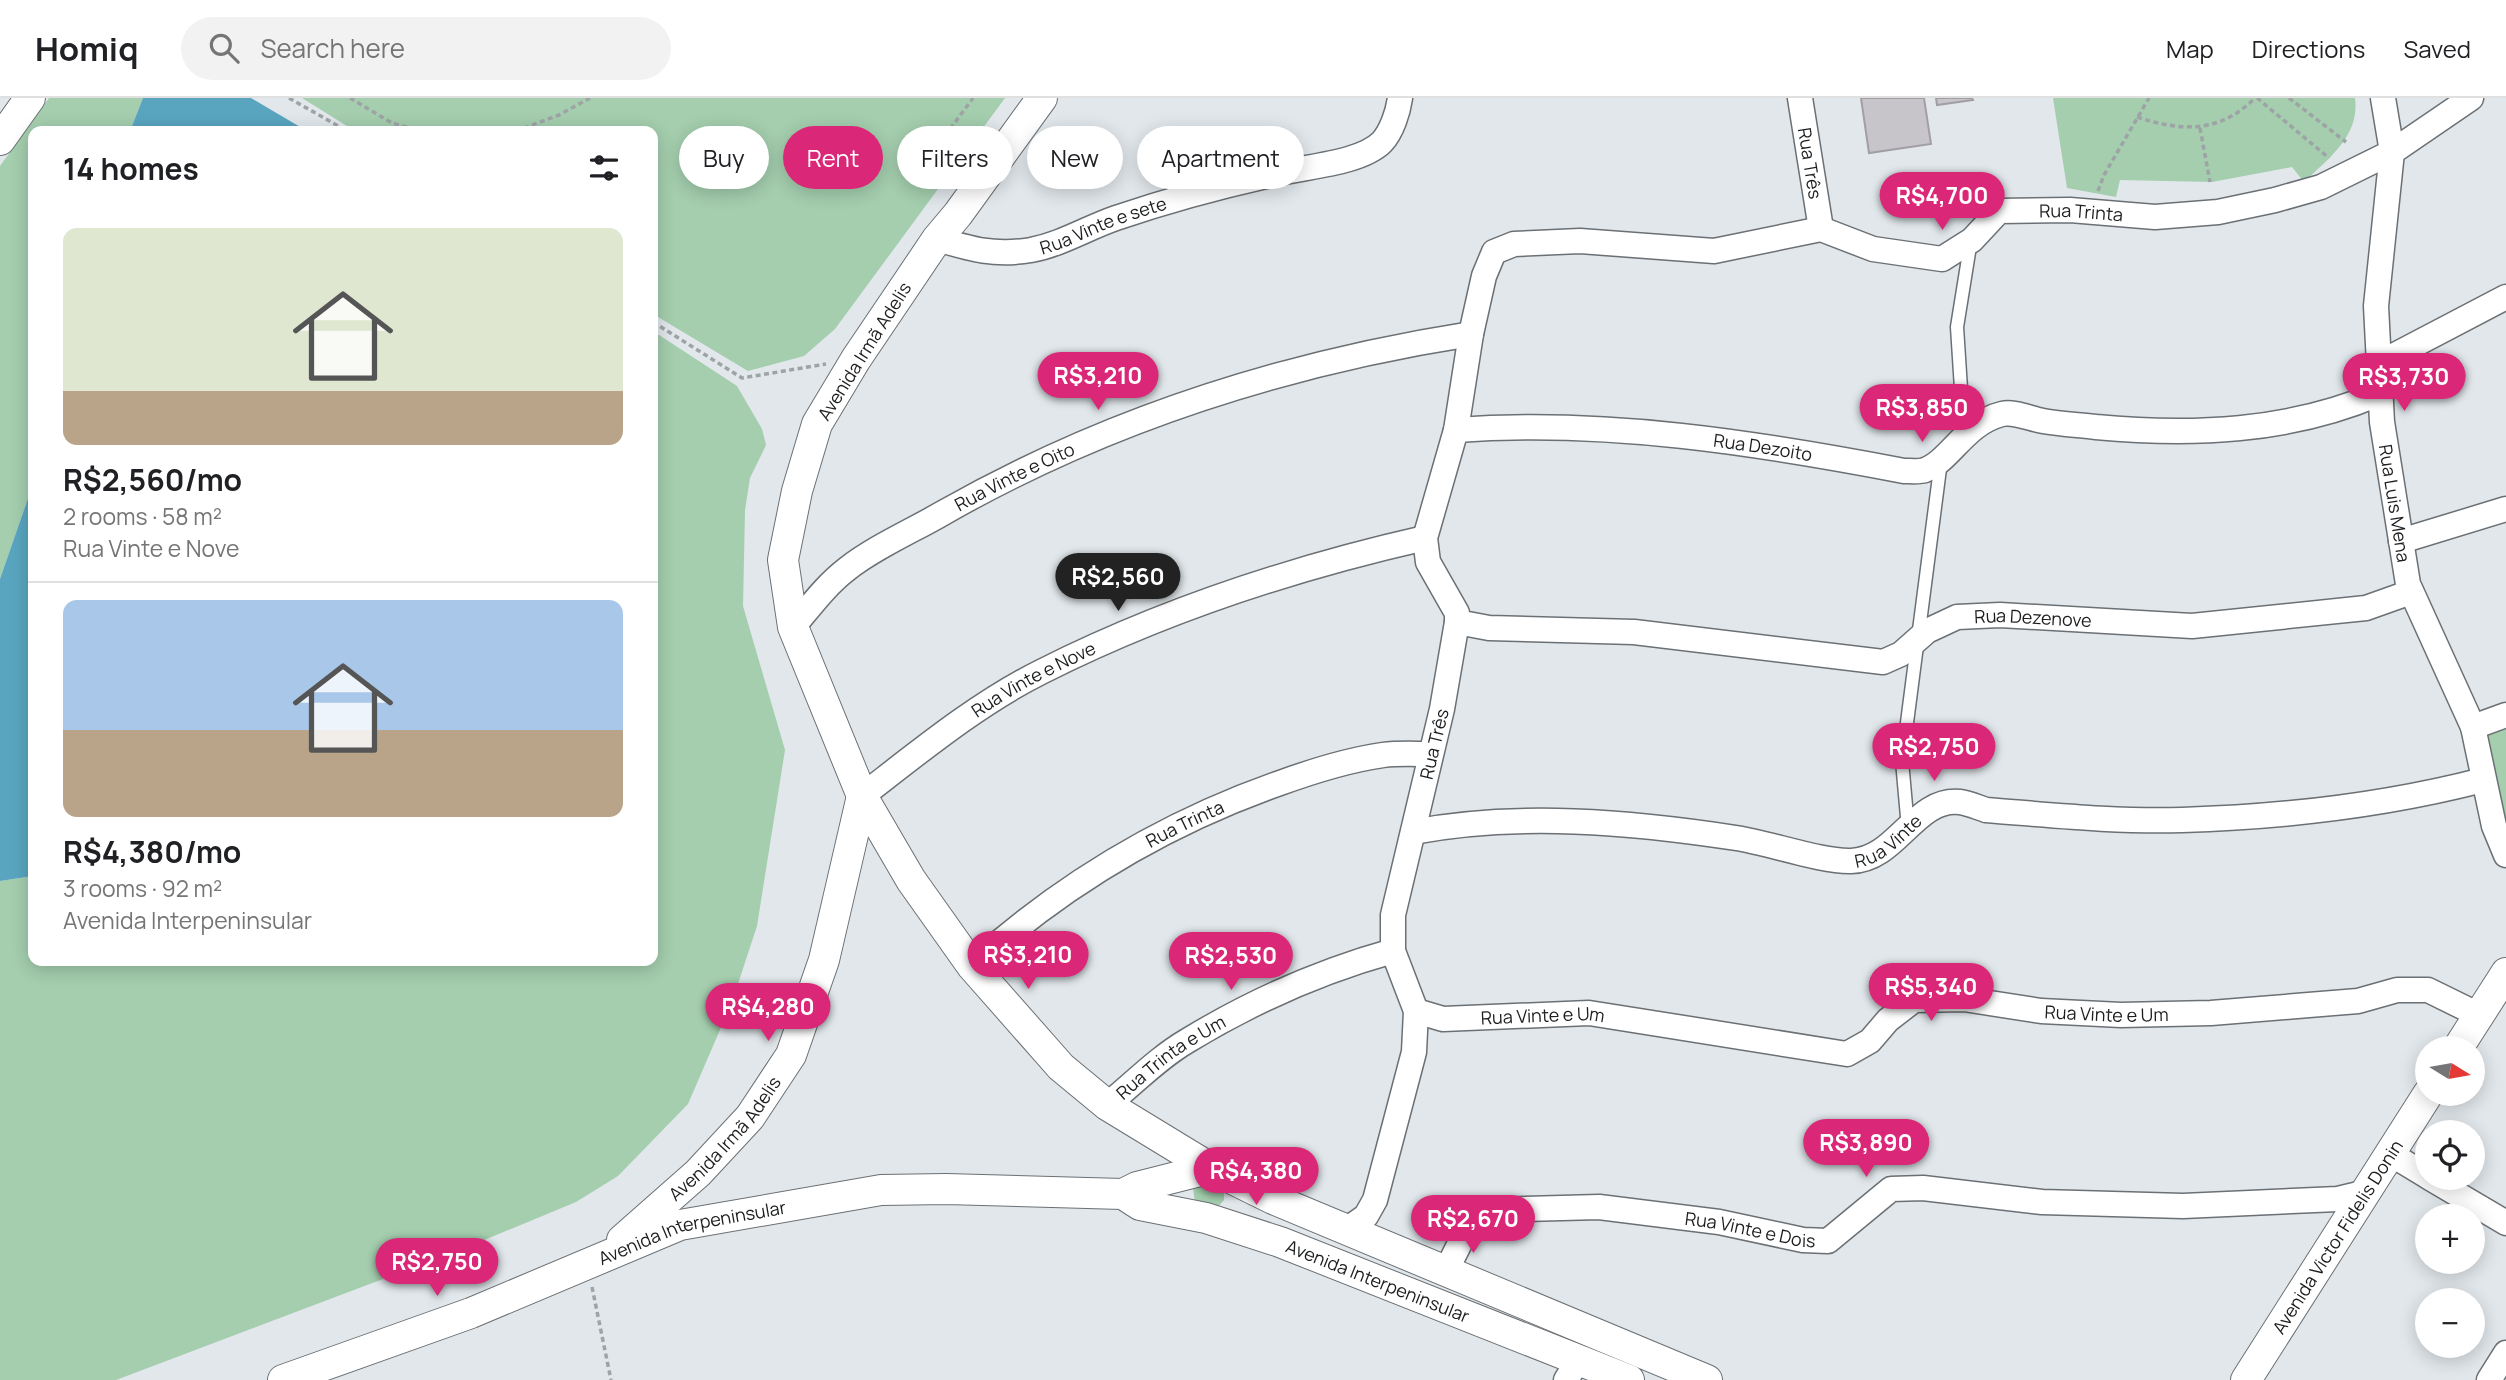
<!DOCTYPE html>
<meta charset="utf-8">
<style>
:root{--surface:#fff;--page:#f2f2f2;--text:#202124;--muted:#757577;--line:#e0e0e0;--accent:#db2777}
body{margin:0;font-family:Manrope,sans-serif;background:var(--page);color:var(--text);height:100vh;display:flex;flex-direction:column;font-size:26px;white-space:nowrap}
*{box-sizing:border-box;margin:0}
p{font-size:23px;color:var(--muted)}
.icon{flex:none;width:38px;height:38px;fill:none;stroke:currentColor;stroke-width:2;stroke-linecap:round;stroke-linejoin:round}
.map{position:relative;flex:1;overflow:hidden}
.details{position:absolute;left:28px;top:28px;width:630px;height:840px;display:flex;flex-direction:column;background:var(--surface);border-radius:14px;box-shadow:0 4px 18px #0003}
.details>*{flex:none}
.top-card{position:absolute;left:679px;top:28px;width:665px;height:63px;display:flex;gap:14px}
.needle{width:46px;rotate:101deg}
.tools{position:absolute;left:2415px;top:938px;display:grid;gap:14px}
.tools a{display:grid;place-items:center;width:70px;height:70px;border-radius:50%;background:var(--surface);box-shadow:0 4px 18px #0003;font-size:35px}
.price{position:absolute;translate:-50% -60px;padding:0 16px;border-radius:24px;background:var(--accent);color:#fff;font-size:23px;line-height:46px;filter:drop-shadow(0 2px 4px #0008)}
.price::after{content:'';position:absolute;left:50%;top:42px;width:21px;height:16px;margin-left:-10px;background:inherit;clip-path:polygon(0 0,100% 0,50% 100%)}
.price.active{background:#222;color:#fff}
ul{padding:0;list-style:none}
li{display:grid;align-content:center;gap:14px;height:371px;padding:0 35px}
li+li{border-top:2px solid var(--line)}
li span{display:grid;place-items:center;height:217px;border-radius:14px;color:#555}
li>.icon{margin-inline-start:auto}
span .icon{width:126px;height:126px;fill:#fffc;stroke-width:1}
li b{font-size:30px}
h2{display:flex;justify-content:space-between;align-items:center;height:84px;padding:0 35px;font-size:30px}
.pill{padding:0 24px;border-radius:32px;background:var(--surface);box-shadow:0 4px 18px #0003;font-size:24px;line-height:63px}
.pill.active{background:var(--accent);color:#fff}
header{display:flex;align-items:center;gap:42px;box-sizing:border-box;height:98px;padding:0 35px;background:var(--surface);border-bottom:2px solid var(--line)}
header strong{font-size:33px}
nav{display:flex;gap:38px;margin-inline-start:auto;font-size:24px}
.search{width:490px;height:63px;background:var(--page);display:flex;align-items:center;gap:18px;box-sizing:border-box;padding:0 24px;border-radius:38px;color:var(--muted);font-size:26px}
.map>svg:first-child{display:block}
.green{fill:#a4ceae}
.water{fill:#59a5c0}
.building{fill:#c8c5ca;stroke:#a29fa4;stroke-width:2}
.lines{fill:none;stroke-linecap:round;stroke-linejoin:round}
.service-casing{stroke:#6b7074;stroke-width:15}
.minor-casing{stroke:#6b7074;stroke-width:27}
.tertiary-casing{stroke:#6b7074;stroke-width:32}
.path{stroke:#9ea3a6;stroke-width:3.5;stroke-dasharray:5 3.5;stroke-linecap:butt}
.service{stroke:#fff;stroke-width:12}
.minor{stroke:#fff;stroke-width:24}
.tertiary{stroke:#fff;stroke-width:30}
.labels{text-anchor:middle;dominant-baseline:central;stroke-width:5;stroke-linejoin:round;paint-order:stroke}
.street-label{font-size:18px;fill:#1b1d1f;stroke:#fff}
</style>
<header>
<strong>Homiq</strong>
<div class="search"><svg class="icon" aria-label="search" viewBox="0 0 24 24"><circle cx="10" cy="10" r="6"/><path d="M15 15l6 6"/></svg>Search here</div>
<nav><a>Map</a><a>Directions</a><a>Saved</a></nav>
</header>
<div class="map">
<svg width="2506" height="1282" viewBox="0 0 2506 1282">
<rect width="100%" height="100%" fill="#e1e7eb"/>
<path class="green" d="M49 0H143L130 33H33V386L0 481V68Z
M302 0H1005L835 231 804 258 748 273 653 216V33H355Z
M2053 0H2355C2360 38 2329 60 2304 84L2292 69 2212 84 2120 82 2116 99 2067 90Z
M653 233 737 288 762 331 766 347 750 380 745 412 743 508 785 652 757 828 732 904 688 1006 618 1078 576 1104 465 1150 116 1282H0V783L33 778V863H653Z
M2506 626V738L2482 635Z
M1200 1082 1224 1092V1102L1217 1110 1195 1105 1193 1090Z"/>
<path class="water" d="M143 0H251L307 33H130Z
M33 386V778L0 783V481Z"/>
<path class="building" d="M1861 0H1924L1931 46 1869 55Z
M1936 0H1972L1973 2 1937 7Z"/>
<g class="lines">
<g class="service-casing">
<path id="service" d="M1964 337 1957 229 1971 142
M1908 730 1902 663 1941 363"/>
</g>
<g class="minor-casing">
<g id="minor">
<path id="s1" d="M1800 0 1821 131"/>
<path id="s2" d="M2383 0 2392 54 2376 208 2382 324 2408 486 2473 629"/>
<path id="s3" d="M937 141C971 151 994 158 1031 152 1062 146 1087 130 1116 120 1169 102 1225 87 1280 75 1309 68 1361 65 1382 44 1392 33 1398 14 1400 0"/>
<path d="M2378 266 2506 199"/>
<path id="s4" d="M1456 332C1605 321 1758 345 1904 373 1910 373 1920 374 1925 372 1950 363 1965 325 2002 316 2014 313 2031 321 2043 323 2060 326 2079 327 2096 329 2192 338 2289 334 2378 296"/>
<path d="M2401 443 2506 411"/>
<path id="s5" d="M1457 524 1489 530 1634 534 1883 564 1901 556 1927 533 1957 519 2000 517 2192 528 2366 510 2411 494"/>
<path id="s6" d="M793 529C810 509 826 487 847 471 875 449 912 433 943 415 1106 322 1286 265 1471 236"/>
<path d="M2506 617 2473 629 2494 728 2506 757"/>
<path id="s7" d="M862 698C919 654 977 606 1041 574 1162 513 1293 470 1425 440"/>
<path id="s8" d="M1413 734C1518 714 1631 724 1736 740 1769 745 1822 764 1851 763 1897 762 1915 699 1960 704 1968 705 1977 709 1986 712 2051 717 2117 724 2182 722 2282 719 2386 707 2483 682"/>
<path id="s9" d="M972 868C1062 787 1166 725 1280 685 1313 673 1348 662 1383 657 1398 655 1415 656 1430 656"/>
<path id="s10" d="M1416 913 1443 921 1589 915 1847 956 1870 943 1888 922 1914 902 1964 901 2041 913 2121 917 2211 915 2358 903 2397 892H2428L2479 917"/>
<path id="s11" d="M1107 1007C1133 986 1158 960 1187 943 1251 904 1321 873 1393 853"/>
<path d="M2389 1055 2427 1078"/>
<path d="M2430 1080 2506 1125"/>
<path id="s12" d="M1346 1132 1366 1118 1375 1102 1414 954 1416 913 1393 853V817L1442 611 1457 524V515L1428 464 1425 440 1456 332 1471 236 1484 178 1494 154 1514 146 1580 143 1714 153 1821 131 1873 151 1942 161 1972 142 1999 113 2070 112 2155 119 2218 114 2275 102 2321 89 2392 54 2471 0"/>
<path id="s13" d="M1446 1173 1471 1123 1490 1112 1599 1109 1719 1124 1803 1142 1828 1143 1891 1091 1923 1090 2042 1104 2183 1108 2338 1101 2363 1095"/>
<path d="M1566 1282 1579 1261"/>
<path d="M2489 1282 2506 1255"/>
</g>
</g>
<g class="tertiary-casing">
<g id="tertiary">
<path d="M1042 0 958 116 937 141 856 261 817 326 797 393 783 462 793 529 862 698 911 782 972 868 1061 969 1107 1007 1212 1071 1273 1101 1707 1282"/>
<path d="M0 42 30 0"/>
<path d="M2458 950 2506 875"/>
<path d="M1123 1096 1137 1089 1204 1072"/>
<path id="s14" d="M622 1142 698 1075 750 1019 791 957 824 862 862 698"/>
<path id="s15" d="M283 1282 471 1215 680 1127 881 1092 946 1091 1123 1096 1140 1107 1206 1120 1280 1144 1629 1282"/>
<path id="s16" d="M2246 1282 2428 996"/>
</g>
</g>
<path class="path" d="M289 0 347 33
M350 0 392 25 420 33
M2257 0 2329 60
M2289 0 2346 44
M2137 19C2182 34 2220 35 2255 0
M2200 30 2210 84
M516 33 559 17 590 0
M961 52 962 47 950 31 973 0
M2098 93 2104 77 2149 0
M653 224 742 280 826 266
M592 1189 611 1282"/>
<use href="#service" class="service"/>
<use href="#minor" class="minor"/>
<use href="#tertiary" class="tertiary"/>
</g>
<g class="labels">
<g class="street-label">
<text stroke="none"><textPath href="#s1" startOffset="66">Rua Três</textPath></text>
<text stroke="none"><textPath href="#s12" startOffset="1638">Rua Trinta</textPath></text>
<text stroke="none"><textPath href="#s3" startOffset="172">Rua Vinte e sete</textPath></text>
<text transform="translate(864 253) rotate(-58)">Avenida Irmã Adelis</text>
<text stroke="none"><textPath href="#s4" startOffset="308">Rua Dezoito</textPath></text>
<text stroke="none"><textPath href="#s6" startOffset="271">Rua Vinte e Oito</textPath></text>
<text stroke="none"><textPath href="#s2" startOffset="408">Rua Luis Mena</textPath></text>
<text stroke="none"><textPath href="#s5" startOffset="592">Rua Dezenove</textPath></text>
<text stroke="none"><textPath href="#s7" startOffset="208">Rua Vinte e Nove</textPath></text>
<text stroke="none"><textPath href="#s12" startOffset="513">Rua Três</textPath></text>
<text stroke="none"><textPath href="#s9" startOffset="257">Rua Trinta</textPath></text>
<text stroke="none"><textPath href="#s8" startOffset="485">Rua Vinte</textPath></text>
<text stroke="none"><textPath href="#s10" startOffset="716">Rua Vinte e Um</textPath></text>
<text stroke="none"><textPath href="#s10" startOffset="128">Rua Vinte e Um</textPath></text>
<text stroke="none"><textPath href="#s11" startOffset="80">Rua Trinta e Um</textPath></text>
<text stroke="none"><textPath href="#s14" startOffset="145">Avenida Irmã Adelis</textPath></text>
<text stroke="none"><textPath href="#s13" startOffset="340">Rua Vinte e Dois</textPath></text>
<text stroke="none"><textPath href="#s15" startOffset="436">Avenida Interpeninsular</textPath></text>
<text stroke="none"><textPath href="#s16" startOffset="170">Avenida Victor Fidelis Donin</textPath></text>
<text stroke="none"><textPath href="#s15" startOffset="1143">Avenida Interpeninsular</textPath></text>
</g>
</g>
</svg>
<div class="tools">
<a><svg class="needle" viewBox="-14 -14 28 28"><path d="M0-13l5 13h-10z" fill="#e53935"/><path d="M0 13l5-13h-10z" fill="#757577"/></svg></a>
<a><svg class="icon" aria-label="locate" viewBox="0 0 24 24"><circle cx="12" cy="12" r="6"/><path d="M12 2v4M12 18v4M2 12h4M18 12h4"/></svg></a>
<a>+</a>
<a>−</a>
</div>
<b class="price" style="left:1942px;top:134px">R$4,700</b>
<b class="price" style="left:1098px;top:314px">R$3,210</b>
<b class="price" style="left:2404px;top:315px">R$3,730</b>
<b class="price" style="left:1922px;top:346px">R$3,850</b>
<b class="price active" style="left:1118px;top:515px">R$2,560</b>
<b class="price" style="left:1934px;top:685px">R$2,750</b>
<b class="price" style="left:1028px;top:893px">R$3,210</b>
<b class="price" style="left:1231px;top:894px">R$2,530</b>
<b class="price" style="left:1931px;top:925px">R$5,340</b>
<b class="price" style="left:768px;top:945px">R$4,280</b>
<b class="price" style="left:1866px;top:1081px">R$3,890</b>
<b class="price" style="left:1256px;top:1109px">R$4,380</b>
<b class="price" style="left:1473px;top:1157px">R$2,670</b>
<b class="price" style="left:437px;top:1200px">R$2,750</b>
<div class="top-card">
<a class="pill">Buy</a>
<a class="pill active">Rent</a>
<a class="pill">Filters</a>
<a class="pill">New</a>
<a class="pill">Apartment</a>
</div>
<section class="details">
<h2>14 homes<svg class="icon" aria-label="filters" viewBox="0 0 24 24"><path d="M4 7h16M4 17h16"/><circle cx="9" cy="7" r="2"/><circle cx="15" cy="17" r="2"/></svg></h2>
<ul>
<li><span style="background:linear-gradient(#dfe7d0 75%,#b9a48a 0)"><svg class="icon" aria-label="home" viewBox="0 0 24 24"><path d="M3 11l9-7 9 7M6 9v11h12V9"/></svg></span><div><b>R$2,560/mo</b><p>2 rooms · 58 m²</p><p>Rua Vinte e Nove</p></div></li>
<li><span style="background:linear-gradient(#a9c7e8 60%,#b9a48a 0)"><svg class="icon" aria-label="home" viewBox="0 0 24 24"><path d="M3 11l9-7 9 7M6 9v11h12V9"/></svg></span><div><b>R$4,380/mo</b><p>3 rooms · 92 m²</p><p>Avenida Interpeninsular</p></div></li>
</ul>
</section>
</div>
